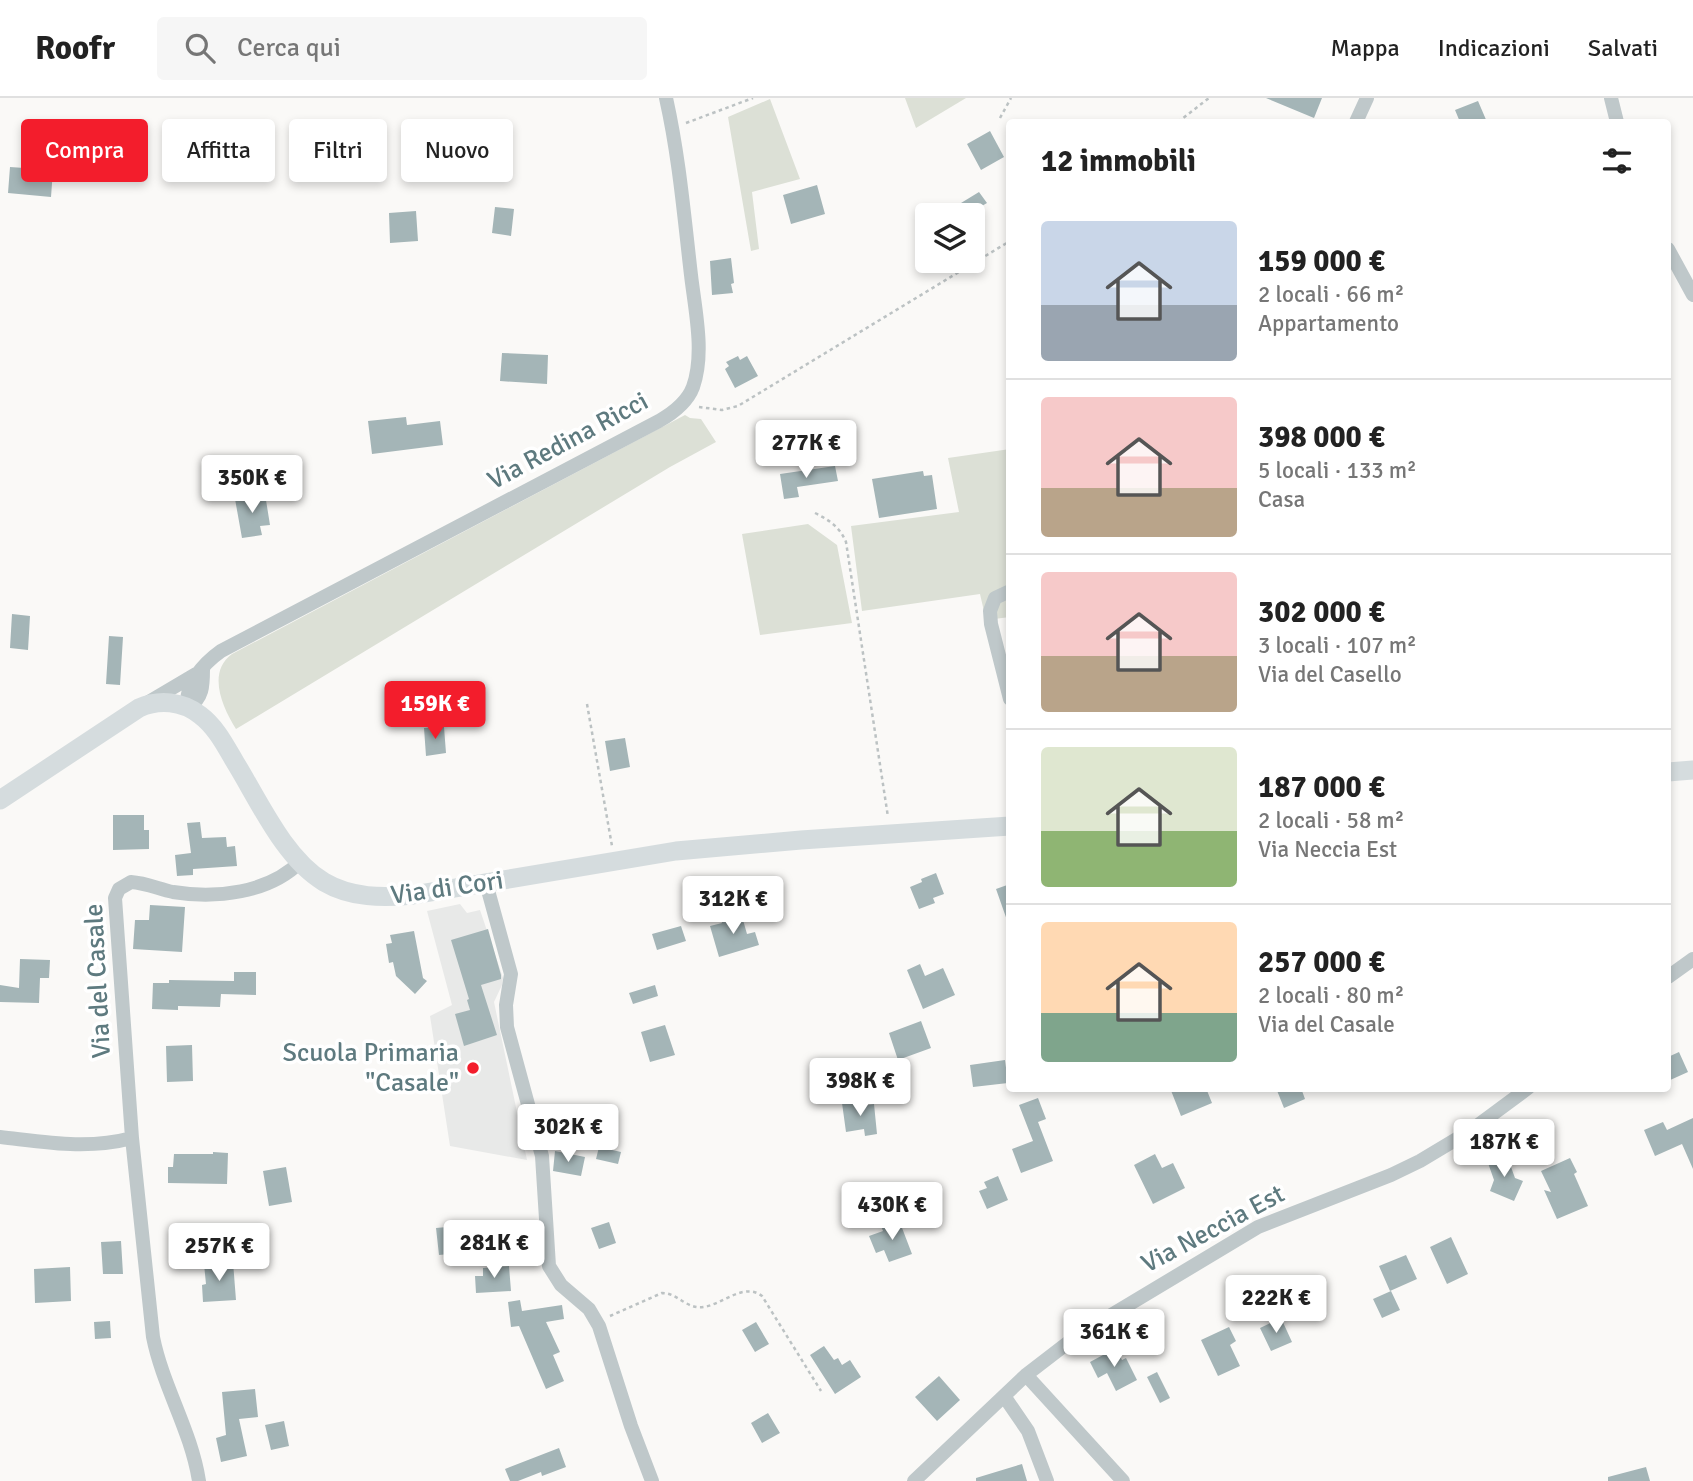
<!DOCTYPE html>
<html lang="it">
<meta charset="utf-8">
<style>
:root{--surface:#fff;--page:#f6f6f6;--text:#222;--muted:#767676;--line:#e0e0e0;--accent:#f31d2c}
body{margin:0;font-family:Signika,sans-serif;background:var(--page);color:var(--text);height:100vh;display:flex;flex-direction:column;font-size:26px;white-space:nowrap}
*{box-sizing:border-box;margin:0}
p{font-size:23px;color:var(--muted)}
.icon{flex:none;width:38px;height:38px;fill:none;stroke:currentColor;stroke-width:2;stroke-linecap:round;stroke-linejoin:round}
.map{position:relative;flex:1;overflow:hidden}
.details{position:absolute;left:1006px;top:21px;width:665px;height:973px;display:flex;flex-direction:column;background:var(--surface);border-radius:7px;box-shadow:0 4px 10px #0003}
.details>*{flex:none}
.banner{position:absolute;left:21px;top:21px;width:665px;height:63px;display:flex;gap:14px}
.fabs{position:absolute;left:915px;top:105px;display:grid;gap:14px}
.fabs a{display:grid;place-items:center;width:70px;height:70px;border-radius:7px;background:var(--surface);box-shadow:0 4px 10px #0003;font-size:35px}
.price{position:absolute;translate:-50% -60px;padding:0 16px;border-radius:7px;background:#fff;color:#222;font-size:23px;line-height:46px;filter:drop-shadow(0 2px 4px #0008)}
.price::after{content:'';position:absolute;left:50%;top:42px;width:21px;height:16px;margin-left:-10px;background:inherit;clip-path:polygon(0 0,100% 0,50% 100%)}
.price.on{background:var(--accent);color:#fff}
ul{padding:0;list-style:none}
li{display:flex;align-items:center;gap:21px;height:175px;padding:0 35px}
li+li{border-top:2px solid var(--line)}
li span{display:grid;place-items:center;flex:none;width:196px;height:140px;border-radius:7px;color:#555}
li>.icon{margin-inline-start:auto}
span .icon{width:84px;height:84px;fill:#fffc;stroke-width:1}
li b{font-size:30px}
h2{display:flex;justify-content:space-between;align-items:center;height:84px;padding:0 35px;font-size:30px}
.tag{padding:0 24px;border-radius:7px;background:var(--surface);box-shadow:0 4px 10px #0003;font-size:24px;line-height:63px}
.tag.on{background:var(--accent);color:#fff}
header{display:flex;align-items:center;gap:42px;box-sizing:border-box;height:98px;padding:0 35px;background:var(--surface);border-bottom:2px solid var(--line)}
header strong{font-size:33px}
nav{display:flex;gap:38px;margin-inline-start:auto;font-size:24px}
.search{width:490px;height:63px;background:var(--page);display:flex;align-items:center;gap:18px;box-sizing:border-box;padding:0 24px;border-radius:7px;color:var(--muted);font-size:26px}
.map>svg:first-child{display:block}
.built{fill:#e8e9e8}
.green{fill:#dce0d6}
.building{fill:#a4b5b7}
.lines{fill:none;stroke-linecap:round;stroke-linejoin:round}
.path{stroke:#bcc2c3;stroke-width:2.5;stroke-dasharray:3.5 3.5;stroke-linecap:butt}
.minor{stroke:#bfc8ca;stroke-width:14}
.secondary{stroke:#d5dcde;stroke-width:19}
.poi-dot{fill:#f31d2c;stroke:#fff;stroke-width:2.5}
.labels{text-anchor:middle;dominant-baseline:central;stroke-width:7;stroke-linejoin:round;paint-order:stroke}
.street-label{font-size:26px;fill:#5e7a7f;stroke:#fff}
.poi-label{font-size:26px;fill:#5e7a7f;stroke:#fff;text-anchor:end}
</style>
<header>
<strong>Roofr</strong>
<div class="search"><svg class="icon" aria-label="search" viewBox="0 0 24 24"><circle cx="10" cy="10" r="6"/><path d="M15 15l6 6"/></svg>Cerca qui</div>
<nav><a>Mappa</a><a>Indicazioni</a><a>Salvati</a></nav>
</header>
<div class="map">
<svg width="1693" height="1383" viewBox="0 0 1693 1383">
<rect width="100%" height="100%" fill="#faf9f7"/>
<path class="built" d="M460 806 467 815 480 812 503 880 502 887 494 904 527 1062 450 1048 430 918 452 907 427 813Z"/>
<path class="green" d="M905 0H966L916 30Z
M770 1 800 81 752 94 759 151 751 153 728 19Z
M685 317 690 320 701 321 716 344 670 369 236 631C222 609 207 574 232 556Z
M1010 351V519L986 522 980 496 862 513 851 428 959 414 948 360Z
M808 426 837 447 852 525 760 537 742 436Z"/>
<path class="building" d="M1266 0H1322L1314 20Z
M1478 3 1487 24H1460L1455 12Z
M990 33 1004 59 981 72 967 46Z
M10 69 53 72 51 99 8 95Z
M817 87 825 116 791 126 783 97Z
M979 94 987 105 968 116 961 105Z
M495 109 514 111 511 138 492 135Z
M416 113 418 143 390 145 389 115Z
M731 160 734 185 731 186 733 195 712 197 710 163Z
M502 255 548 257 547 286 500 283Z
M738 258 740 262 747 258 758 278 735 290 725 271 729 268 726 264Z
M406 319 407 327 440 323 443 347 372 356 368 323Z
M835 368 838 383 797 389 799 399 784 401 780 376Z
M923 373 924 378 932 377 937 411 879 420 872 381Z
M265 396 270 427 260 428 262 437 242 440 235 401Z
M12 516 30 518 28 552 10 550Z
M109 538 123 539 120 587 106 586Z
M444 629 446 655 426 658 424 630Z
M625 640 630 669 610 673 605 643Z
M113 717H144V732H149V751L113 752Z
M200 724 202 740 226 739 227 749 235 748 237 768 193 771V777L177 778 175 757 191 755 187 725Z
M936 775 944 796 933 800 935 805 919 811 910 789 922 784 921 781Z
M1010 786V825H1008L996 791Z
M150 807 185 809 182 854 133 851 135 822H149Z
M741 815 747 836 755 834 759 847 719 859 710 828 722 825 721 821Z
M681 828 686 843 657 852 652 836Z
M488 831 501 877V881L481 887 497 937 464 948 455 916 470 912 467 902 469 901 451 842Z
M414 833 423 880 427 883 415 896 396 878 393 864 389 865 386 846 392 845 390 837Z
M20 861 50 862 49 880H40L39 905 0 904V887L19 890Z
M920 866 925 878 943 870 955 897 923 911 907 872Z
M234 874H256V897L221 896 220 909 178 908V912L152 911 153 885H169V882L234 883Z
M655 887 658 898 633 906 629 895Z
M921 923 931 950 898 962 889 935Z
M665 927 675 957 650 964 641 934Z
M192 947 193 983 167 984 166 948Z
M1679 954 1688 974 1668 983V959Z
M1005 962 1008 985 973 989 970 967Z
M1170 990H1206L1212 1005 1181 1018Z
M1276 990H1301L1305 1001 1284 1010Z
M1038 1000 1046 1021 1038 1024 1053 1063 1021 1075 1012 1051 1033 1043 1019 1007Z
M860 1003V1008L874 1006 877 1036 865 1038 864 1031 846 1034 842 1005Z
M1693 1020V1071L1682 1046 1655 1058 1644 1032 1663 1024 1667 1032Z
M599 1049 621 1054 618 1066 596 1061Z
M555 1053 585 1059 581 1078 553 1073Z
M213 1054 228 1055 227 1086 168 1085V1069H173L174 1056H213Z
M1155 1056 1162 1070 1173 1065 1185 1090 1153 1106 1134 1067Z
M1507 1058 1515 1080 1523 1083 1514 1103 1490 1093 1494 1082 1488 1065Z
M1570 1060 1577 1074 1574 1076 1588 1108 1557 1121 1544 1092 1551 1094 1541 1073Z
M286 1069 292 1104 269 1108 263 1073Z
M998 1078 1008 1102 987 1111 979 1093 987 1090 984 1084Z
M899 1122 912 1156 889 1164 884 1152 876 1155 869 1138 883 1133 881 1128Z
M609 1124 616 1145 599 1151 591 1130Z
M458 1128 460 1155 439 1157 436 1130Z
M1451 1139 1468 1176 1447 1186 1430 1149Z
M121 1143 123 1176H103L101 1144Z
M1406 1157 1417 1181 1390 1193 1379 1168Z
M233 1164 236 1202 203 1204 202 1187 206 1186 204 1166Z
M509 1168 511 1193 476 1195 475 1178H483V1170Z
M70 1169 71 1203 35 1205 34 1171Z
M1391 1193 1400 1212 1382 1220 1373 1201Z
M520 1202 522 1213 562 1207 564 1221 546 1224 560 1254 553 1257 564 1283 546 1291 519 1228 511 1229 508 1204Z
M1281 1220 1292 1244 1271 1253 1260 1230Z
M110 1223 111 1240 95 1241 94 1224Z
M756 1224 769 1246 755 1254 742 1232Z
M1229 1229 1236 1243 1230 1247 1240 1268 1218 1278 1201 1242Z
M824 1248 834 1262 838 1260 842 1267 850 1262 861 1279 835 1296 810 1257Z
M1116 1250 1122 1262 1126 1260 1137 1282 1116 1293 1107 1275 1098 1280 1090 1264Z
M1157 1274 1170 1300 1160 1305 1147 1279Z
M939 1278 960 1302 937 1323 915 1299Z
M255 1291 258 1319 239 1321 247 1358 221 1364 216 1340 226 1337 222 1294Z
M768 1315 780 1335 762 1345 751 1325Z
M284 1323 289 1348 271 1352 265 1327Z
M559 1350 566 1369 542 1378 541 1374 518 1383H510L505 1371Z
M1022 1366 1027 1383H976V1380Z
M1646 1369 1650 1383H1608V1379Z"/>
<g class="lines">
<path class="path" d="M1000 20 1011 0
M1178 24 1209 0
M686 25 753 0
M699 309 722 312 738 308 1010 143
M815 415C829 422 840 429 846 444L888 719
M587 606 612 748
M610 1218 662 1195C678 1195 687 1212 704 1209 723 1206 744 1184 762 1198L821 1293"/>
<path class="minor" d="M1611 0 1617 24
M1356 24 1367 0
M1668 151 1693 197
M1010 493 995 500 990 513 991 526 1010 601
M203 571C203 588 203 600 188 610 183 588 204 565 221 553L659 323C673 315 687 305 693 289 705 255 695 212 691 177 684 117 679 58 666 0
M147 605 196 576
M486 785 511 876 506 907 507 929 542 1058 549 1168 561 1187 589 1211 599 1228 631 1328 652 1383
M1668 879 1693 861
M0 1039C45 1044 87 1052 132 1040
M1026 1277 1123 1383
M1004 1298 1028 1333 1047 1383
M199 1383C191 1332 163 1289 153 1239L132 1040 115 800 119 791 131 784C146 785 159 791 173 794 216 801 269 795 300 764
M914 1383 1026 1277 1078 1237 1258 1129 1391 1077 1420 1063 1470 1033 1528 990"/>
<path class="secondary" d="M1668 674 1693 672
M0 702 139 610C159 601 182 603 200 617 216 629 225 647 235 664 259 703 284 760 324 784 351 800 383 800 413 797L676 753 801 742 1010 728"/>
</g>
<circle class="poi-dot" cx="473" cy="970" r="7"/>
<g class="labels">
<g class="street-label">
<text transform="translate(568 343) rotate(-28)">Via Redina Ricci</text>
<text transform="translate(447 790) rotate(-8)">Via di Cori</text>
<text transform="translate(98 883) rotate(-93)">Via del Casale</text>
<text transform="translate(1213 1131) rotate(-28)">Via Neccia Est</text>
</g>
<g class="poi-label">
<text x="459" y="955">Scuola Primaria<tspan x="459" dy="30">"Casale"</tspan></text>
</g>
</g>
</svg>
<div class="fabs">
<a><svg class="icon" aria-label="layers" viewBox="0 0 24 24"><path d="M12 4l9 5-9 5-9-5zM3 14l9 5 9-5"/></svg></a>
</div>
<b class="price" style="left:806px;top:382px">277K €</b>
<b class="price" style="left:252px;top:417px">350K €</b>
<b class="price on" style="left:435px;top:643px">159K €</b>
<b class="price" style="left:733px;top:838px">312K €</b>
<b class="price" style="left:860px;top:1020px">398K €</b>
<b class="price" style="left:568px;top:1066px">302K €</b>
<b class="price" style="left:1504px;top:1081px">187K €</b>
<b class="price" style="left:892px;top:1144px">430K €</b>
<b class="price" style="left:494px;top:1182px">281K €</b>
<b class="price" style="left:219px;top:1185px">257K €</b>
<b class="price" style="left:1276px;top:1237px">222K €</b>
<b class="price" style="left:1114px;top:1271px">361K €</b>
<div class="banner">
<a class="tag on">Compra</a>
<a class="tag">Affitta</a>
<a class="tag">Filtri</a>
<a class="tag">Nuovo</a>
</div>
<section class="details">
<h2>12 immobili<svg class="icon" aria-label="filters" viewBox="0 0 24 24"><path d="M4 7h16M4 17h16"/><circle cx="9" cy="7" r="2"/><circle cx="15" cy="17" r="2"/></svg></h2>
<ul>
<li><span style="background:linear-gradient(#c9d6e8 60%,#9aa5b1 0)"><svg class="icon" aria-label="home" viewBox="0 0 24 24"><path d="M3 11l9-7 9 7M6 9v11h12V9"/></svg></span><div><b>159 000 €</b><p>2 locali · 66 m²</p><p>Appartamento</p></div></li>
<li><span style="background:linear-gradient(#f6c9c9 65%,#b9a48a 0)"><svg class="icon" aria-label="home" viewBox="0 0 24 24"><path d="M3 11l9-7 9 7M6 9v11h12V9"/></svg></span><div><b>398 000 €</b><p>5 locali · 133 m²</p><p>Casa</p></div></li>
<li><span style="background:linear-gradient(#f6c9c9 60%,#b9a48a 0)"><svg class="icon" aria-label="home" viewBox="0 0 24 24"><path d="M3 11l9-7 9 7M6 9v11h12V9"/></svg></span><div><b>302 000 €</b><p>3 locali · 107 m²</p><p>Via del Casello</p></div></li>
<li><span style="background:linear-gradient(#dfe7d0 60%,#8fb573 0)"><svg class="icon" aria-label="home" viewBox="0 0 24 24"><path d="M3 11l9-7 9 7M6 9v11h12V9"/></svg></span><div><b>187 000 €</b><p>2 locali · 58 m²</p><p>Via Neccia Est</p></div></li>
<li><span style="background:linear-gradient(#ffd9b3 65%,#7fa58c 0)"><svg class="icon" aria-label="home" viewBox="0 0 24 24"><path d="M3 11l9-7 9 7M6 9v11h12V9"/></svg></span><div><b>257 000 €</b><p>2 locali · 80 m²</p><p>Via del Casale</p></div></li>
</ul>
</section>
</div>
